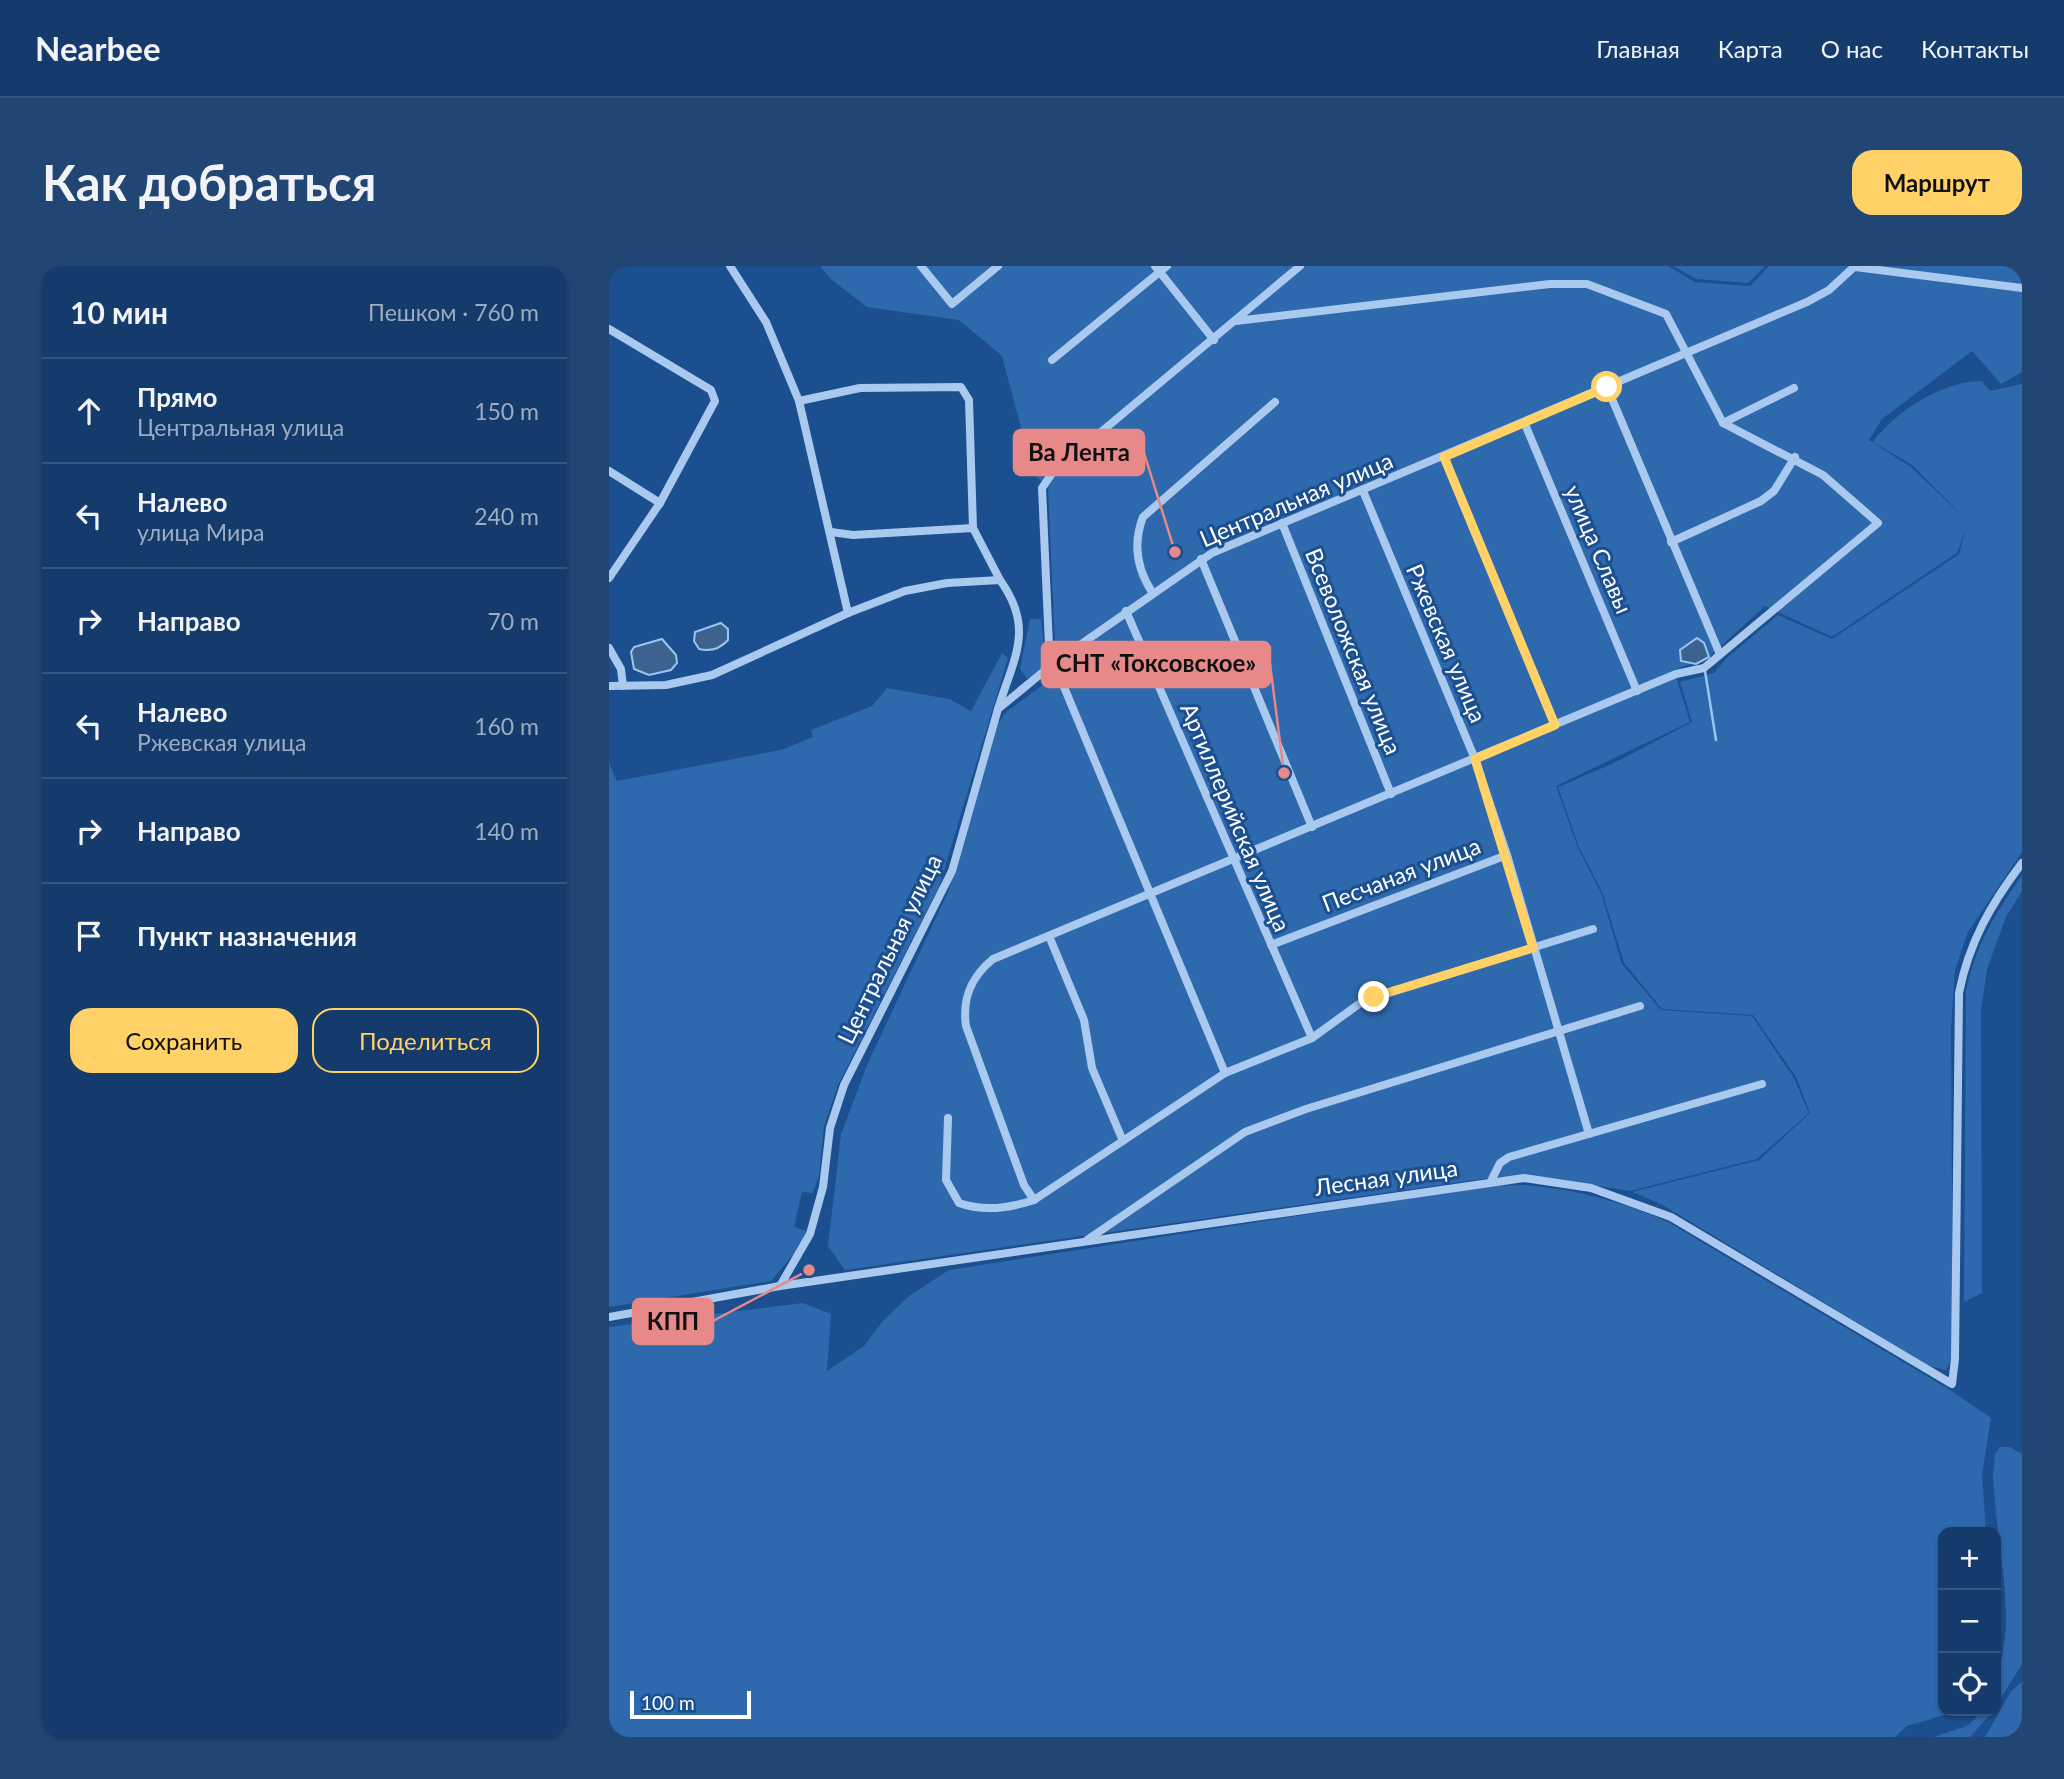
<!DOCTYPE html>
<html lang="ru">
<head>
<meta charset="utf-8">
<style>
	body { margin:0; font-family:Lato,sans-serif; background:#214673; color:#f1f3f6 }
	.controls { position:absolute; right:21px; bottom:21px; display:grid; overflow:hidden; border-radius:14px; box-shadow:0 2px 5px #0004 }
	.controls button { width:63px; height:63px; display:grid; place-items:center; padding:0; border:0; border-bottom:2px solid #33557e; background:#143b6b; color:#f1f3f6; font:35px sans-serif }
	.scale { position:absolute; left:21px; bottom:18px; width:121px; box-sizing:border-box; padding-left:7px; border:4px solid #fff; border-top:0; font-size:19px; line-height:24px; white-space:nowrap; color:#fff; -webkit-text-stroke:5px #1b4f8f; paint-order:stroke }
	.stop { position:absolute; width:21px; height:21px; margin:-16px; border:5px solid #ffd166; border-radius:50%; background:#fff }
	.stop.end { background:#ffd166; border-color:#fff; box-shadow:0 2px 7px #0008 }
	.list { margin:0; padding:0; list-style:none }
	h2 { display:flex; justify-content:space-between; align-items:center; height:91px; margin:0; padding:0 28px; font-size:30px }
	h2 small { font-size:23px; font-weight:400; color:#9dadc1 }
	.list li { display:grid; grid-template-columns:46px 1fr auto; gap:21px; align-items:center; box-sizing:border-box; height:105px; padding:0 28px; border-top:2px solid #33557e }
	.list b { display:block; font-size:26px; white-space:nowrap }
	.list p { margin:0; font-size:23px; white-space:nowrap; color:#9dadc1 }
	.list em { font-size:23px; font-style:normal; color:#9dadc1 }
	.actions { display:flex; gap:14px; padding:21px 28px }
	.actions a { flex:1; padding:16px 0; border:2px solid #ffd166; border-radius:21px; text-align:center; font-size:24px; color:#ffd166 }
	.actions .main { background:#ffd166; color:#111 }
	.icon { flex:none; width:38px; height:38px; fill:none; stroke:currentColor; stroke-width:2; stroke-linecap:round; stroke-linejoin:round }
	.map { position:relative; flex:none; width:1413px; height:1471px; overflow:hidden; border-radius:21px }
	header { display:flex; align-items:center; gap:42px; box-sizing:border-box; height:98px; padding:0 35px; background:#143b6b; border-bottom:2px solid #33557e }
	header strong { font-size:33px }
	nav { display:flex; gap:38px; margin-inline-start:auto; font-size:24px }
	.intro { display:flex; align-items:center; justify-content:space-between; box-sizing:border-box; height:168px; padding:0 42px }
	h1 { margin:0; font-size:49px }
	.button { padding:18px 32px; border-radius:21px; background:#ffd166; color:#111; font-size:24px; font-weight:700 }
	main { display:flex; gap:42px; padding:0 42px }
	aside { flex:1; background:#143b6b; border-radius:21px; box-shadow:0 2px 5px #0004 }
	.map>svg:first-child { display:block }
	.green { fill:#2e69ad }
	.water { fill:#3c6290; stroke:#9cc4f0; stroke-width:2 }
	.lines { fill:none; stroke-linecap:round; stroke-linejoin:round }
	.stream { stroke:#9cc4f0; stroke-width:2.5 }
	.minor { stroke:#a9c9ee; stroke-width:8 }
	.route { stroke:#ffd166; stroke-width:9 }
	.labels { text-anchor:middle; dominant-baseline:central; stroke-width:6; stroke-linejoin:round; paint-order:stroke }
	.street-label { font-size:23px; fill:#fff; stroke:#1b4f8f }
	.leader { fill:none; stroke:#e88989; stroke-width:2.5 }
	.callout-dot { fill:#e88989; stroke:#1b4f8f; stroke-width:2.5 }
	.callout { fill:#e88989; stroke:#e88989; stroke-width:2.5 }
	.callout-label { font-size:24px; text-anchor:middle; font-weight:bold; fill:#111 }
</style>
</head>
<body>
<header>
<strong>Nearbee</strong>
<nav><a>Главная</a><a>Карта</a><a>О нас</a><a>Контакты</a></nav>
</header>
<div class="intro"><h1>Как добраться</h1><a class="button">Маршрут</a></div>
<main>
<aside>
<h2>10 мин<small>Пешком · 760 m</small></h2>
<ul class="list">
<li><svg class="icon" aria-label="ahead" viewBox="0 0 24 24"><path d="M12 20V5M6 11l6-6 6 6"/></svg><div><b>Прямо</b><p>Центральная улица</p></div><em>150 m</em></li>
<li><svg class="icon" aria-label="left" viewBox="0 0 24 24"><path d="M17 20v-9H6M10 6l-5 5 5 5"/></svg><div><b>Налево</b><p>улица Мира</p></div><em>240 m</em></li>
<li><svg class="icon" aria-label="right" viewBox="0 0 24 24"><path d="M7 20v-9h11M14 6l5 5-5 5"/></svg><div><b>Направо</b></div><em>70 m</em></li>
<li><svg class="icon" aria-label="left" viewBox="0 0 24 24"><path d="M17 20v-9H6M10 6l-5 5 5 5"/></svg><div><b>Налево</b><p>Ржевская улица</p></div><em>160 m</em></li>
<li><svg class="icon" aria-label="right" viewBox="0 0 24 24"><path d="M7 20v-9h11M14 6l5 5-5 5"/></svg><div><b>Направо</b></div><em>140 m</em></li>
<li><svg class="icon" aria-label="arrive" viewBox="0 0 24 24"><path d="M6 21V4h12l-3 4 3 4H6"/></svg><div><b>Пункт назначения</b></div></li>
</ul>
<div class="actions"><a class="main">Сохранить</a><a>Поделиться</a></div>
</aside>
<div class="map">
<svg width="1413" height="1471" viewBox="0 0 1413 1471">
	<rect width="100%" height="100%" fill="#1b4f8f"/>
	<g class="green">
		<path d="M 211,0 L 1059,0 L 1086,16 L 1141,20 L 1160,0 L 1413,0 L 1413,106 L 1392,118 L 1363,85 L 1273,153 L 1260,174 L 1302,201 L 1360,256 L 1303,199 L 1264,176 C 1288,144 1332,116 1372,115 L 1381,125 L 1413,118 L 1413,586 L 1359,666 L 1346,704 L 1342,763 L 1344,1090 L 1337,1104 L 1320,1100 L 1052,938 L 1023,926 L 1150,894 L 1201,847 L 1187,811 L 1144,749 L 1053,743 L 1015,697 L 993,626 L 970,581 L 949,521 L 1005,497 L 1083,456 L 1071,416 L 1105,407 L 1119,391 L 1169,349 L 1223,373 L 1350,288 L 1357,262 L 1348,287 L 1223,371 L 1156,340 L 1100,391 L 1065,404 L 1081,456 L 947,520 L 969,582 L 992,627 L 1013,698 L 1052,744 L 1143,750 L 1185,812 L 1200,847 L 1148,893 L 1021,925 L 926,910 L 880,912 L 236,1004 L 219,980 L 232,868 L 258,799 L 339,626 L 389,458 L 397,446 L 457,402 L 446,376 L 439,222 L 424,207 L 393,90 L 350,54 L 258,41 L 223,14 Z"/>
		<polygon points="1064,0 1156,0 1139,17 1087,13"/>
		<polygon points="421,353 432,353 437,401 418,413 411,403"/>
		<polygon points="393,387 399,392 330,621 229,819 215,860 210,909 204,927 193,926 185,961 198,965 189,983 162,1015 0,1041 0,497 8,515 172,484 204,471 202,464 263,440 278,422 340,433 362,445"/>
		<path d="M 1413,609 L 1413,625 L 1397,651 L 1378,703 L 1372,745 L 1373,1027 L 1355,1036 L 1357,725 C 1367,678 1386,648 1413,609 Z"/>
		<path d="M 914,919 C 966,923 1011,935 1059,956 L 1341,1124 L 1382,1152 L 1373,1208 L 1377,1266 L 1334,1266 L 1334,1445 L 1349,1445 L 1298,1460 L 1286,1471 L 0,1471 L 0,1061 L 194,1037 L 222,1048 L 218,1105 L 255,1080 L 273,1056 L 300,1030 L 340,1004 L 881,920 Z"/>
		<path d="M 1391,1181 L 1401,1181 L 1413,1188 L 1413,1398 L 1387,1440 C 1387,1408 1399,1377 1397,1344 C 1395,1298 1386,1254 1384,1209 L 1386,1188 Z"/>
		<polygon points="1413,1416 1413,1471 1376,1471 1402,1425"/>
		<polygon points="1374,1445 1384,1445 1361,1471 1325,1471 1358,1460"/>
	</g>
	<g class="water">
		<path d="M 112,357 L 119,363 L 119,374 C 111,383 102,386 90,383 L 85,375 L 86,366 Z"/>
		<polygon points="1088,372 1095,377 1100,391 1087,398 1072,395 1071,384"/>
		<polygon points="53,373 67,389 68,397 62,404 40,409 25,403 22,386 25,381"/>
	</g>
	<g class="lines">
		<polyline class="stream" points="1096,405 1107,474"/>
		<g class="minor">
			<polyline points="121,0 157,56 190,135 239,347"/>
			<polyline points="312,0 343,38 389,0"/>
			<polyline points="546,0 605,74"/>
			<polyline points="1246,1 1413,22"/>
			<path d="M 627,55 L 941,18 L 978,18 L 1057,48 L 1114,157 L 1214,209 L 1269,257 L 1095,402 L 1067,408 L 384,693 C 362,711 353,732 357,760 L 415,919 L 425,934 L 616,807 L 703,772 L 750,738 L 765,731 L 984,663"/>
			<polyline points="0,63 102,124 106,135 51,237 0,312"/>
			<polyline points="443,94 558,0"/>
			<polyline points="998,121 1110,386"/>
			<polyline points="190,135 251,122 352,121 360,134 364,262"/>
			<polyline points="915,156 1028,425"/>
			<polyline points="1114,157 1185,122"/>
			<polyline points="835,191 946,459"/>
			<polyline points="0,205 51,237"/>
			<polyline points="754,225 866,493 898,589 980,868"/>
			<polyline points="673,257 782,528"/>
			<polyline points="222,266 244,269 364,262 391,314"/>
			<polyline points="1062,276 1152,235 1165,225 1186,191"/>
			<polyline points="592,293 703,561"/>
			<path d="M 543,326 C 528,303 524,277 534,251 L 666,136"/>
			<polyline points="517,345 703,772"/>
			<polyline points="0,382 12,403 14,420"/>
			<path d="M 0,420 L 57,419 L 103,409 L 239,347 L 296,325 L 338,317 L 391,314 C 426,363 405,391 389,443"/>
			<polyline points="440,670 475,754 483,802 514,875"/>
			<polyline points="662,679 898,589"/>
			<polyline points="616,807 445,397 440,380 433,222 444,206 691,0"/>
			<path d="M 339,852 L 337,914 L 350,937 C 375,946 401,942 425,934"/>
			<polyline points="882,915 891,897 900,891 1153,818"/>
			<polyline points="478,974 636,866 697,843 1031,740"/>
			<polyline points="171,1020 201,968 214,921 221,862 235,819 343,605 389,443 445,397 603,287 1198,36 1220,24 1246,0"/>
			<path d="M 0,1051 L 171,1020 L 915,912 L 982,922 L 1062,951 L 1343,1118 L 1346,1093 L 1350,727 C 1360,676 1382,638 1413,597"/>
		</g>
	</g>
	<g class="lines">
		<polyline class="route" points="765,731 924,682 866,493 946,459 835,191 998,121"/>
	</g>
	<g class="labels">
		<g class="street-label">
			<text transform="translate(687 233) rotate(-23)">Центральная улица</text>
			<text transform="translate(990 283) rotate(67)">улица Славы</text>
			<text transform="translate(838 377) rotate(67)">Ржевская улица</text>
			<text transform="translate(745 385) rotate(68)">Всеволожская улица</text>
			<text transform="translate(627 551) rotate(67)">Артиллерийская улица</text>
			<text transform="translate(792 608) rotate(-21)">Песчаная улица</text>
			<text transform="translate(280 683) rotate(-64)">Центральная улица</text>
			<text transform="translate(777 911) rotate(-8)">Лесная улица</text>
		</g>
	</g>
	<path class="leader" d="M566 286L535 187M675 507L661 398M200 1004L104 1055"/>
	<g class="callout-dot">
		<circle cx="566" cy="286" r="7"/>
		<circle cx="675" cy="507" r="7"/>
		<circle cx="200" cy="1004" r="7"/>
	</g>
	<g class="callout">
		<rect x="405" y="164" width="130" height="45" rx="7"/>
		<rect x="433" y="376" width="228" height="45" rx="7"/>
		<rect x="24" y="1033" width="80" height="45" rx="7"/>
	</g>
	<g class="callout-label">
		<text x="470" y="195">Ва Лента</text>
		<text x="547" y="406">СНТ «Токсовское»</text>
		<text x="64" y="1064">КПП</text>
	</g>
</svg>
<div class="controls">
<button>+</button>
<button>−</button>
<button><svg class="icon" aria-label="locate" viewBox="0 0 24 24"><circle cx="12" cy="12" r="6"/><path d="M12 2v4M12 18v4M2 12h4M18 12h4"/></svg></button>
</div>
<div class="scale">100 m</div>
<div class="stop" style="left:998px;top:121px"></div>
<div class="stop end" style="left:765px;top:731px"></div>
</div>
</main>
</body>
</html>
